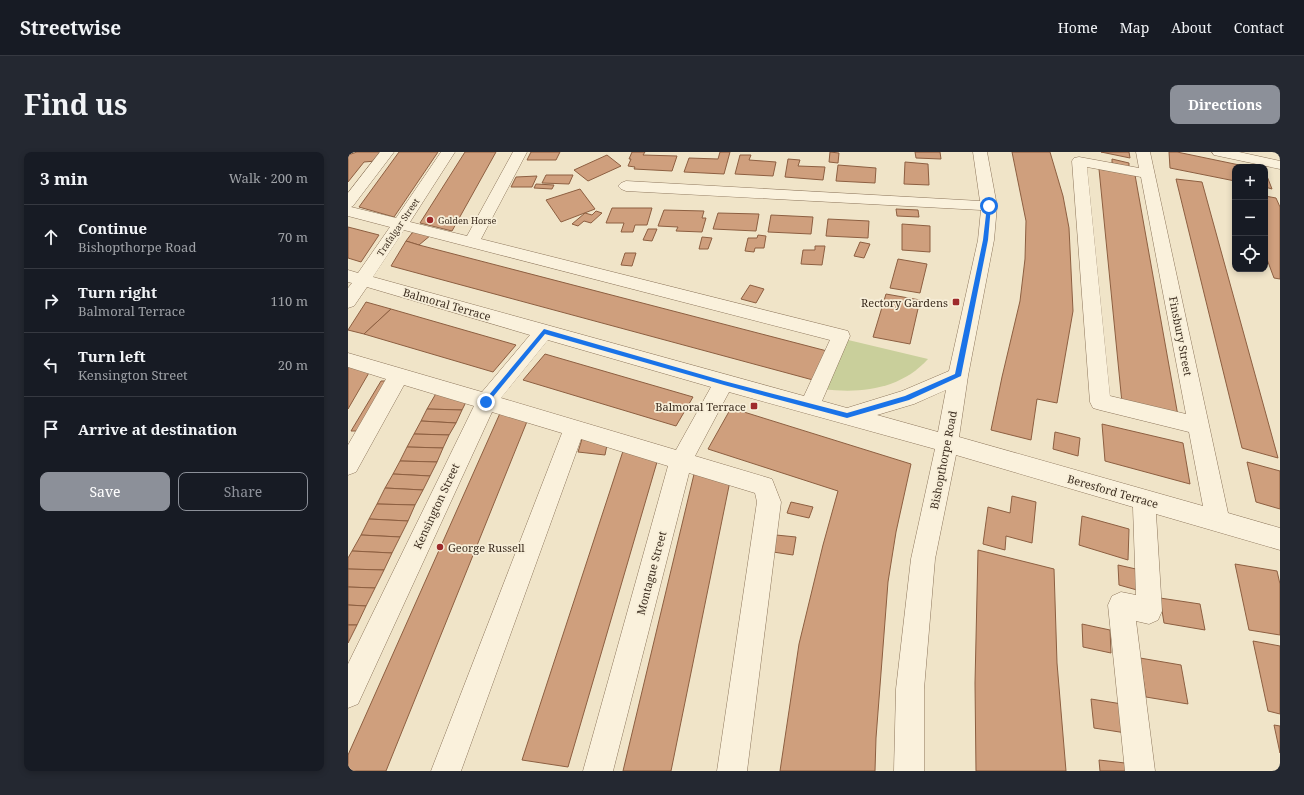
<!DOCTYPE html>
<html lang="en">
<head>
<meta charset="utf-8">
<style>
	body { margin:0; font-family:"Noto Serif",serif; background:#242831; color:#f1f3f6 }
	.controls { position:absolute; right:12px; top:12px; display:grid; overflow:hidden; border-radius:8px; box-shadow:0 2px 6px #0003 }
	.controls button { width:36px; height:36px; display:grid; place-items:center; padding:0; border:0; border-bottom:1px solid #363941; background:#171b24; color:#f1f3f6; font:20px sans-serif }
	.stop { position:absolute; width:12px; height:12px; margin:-9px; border:3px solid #1a73e8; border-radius:50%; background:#fff }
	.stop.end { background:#1a73e8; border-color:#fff; box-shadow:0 1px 4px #0008 }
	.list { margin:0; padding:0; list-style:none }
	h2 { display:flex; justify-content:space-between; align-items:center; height:52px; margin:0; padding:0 16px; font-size:17px }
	h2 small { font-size:13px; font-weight:400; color:#9ea1a6 }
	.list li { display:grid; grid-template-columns:26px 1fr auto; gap:12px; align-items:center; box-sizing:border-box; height:64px; padding:0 16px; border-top:1px solid #363941 }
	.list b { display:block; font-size:15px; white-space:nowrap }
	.list p { margin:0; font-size:13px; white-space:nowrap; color:#9ea1a6 }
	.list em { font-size:13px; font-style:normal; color:#9ea1a6 }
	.actions { display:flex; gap:8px; padding:12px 16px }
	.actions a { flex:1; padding:9px 0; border:1px solid #8c9099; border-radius:8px; text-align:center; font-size:14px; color:#8c9099 }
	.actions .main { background:#8c9099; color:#fff }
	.icon { flex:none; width:22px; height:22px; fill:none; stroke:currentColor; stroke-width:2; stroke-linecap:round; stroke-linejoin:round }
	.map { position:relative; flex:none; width:932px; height:619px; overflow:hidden; border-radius:8px }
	header { display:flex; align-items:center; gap:24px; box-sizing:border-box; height:56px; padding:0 20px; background:#171b24; border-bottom:1px solid #363941 }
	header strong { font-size:19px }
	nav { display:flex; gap:22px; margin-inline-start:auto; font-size:14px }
	.intro { display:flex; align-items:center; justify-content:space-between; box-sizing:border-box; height:96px; padding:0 24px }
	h1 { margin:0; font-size:28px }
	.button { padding:10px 18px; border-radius:8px; background:#8c9099; color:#fff; font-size:14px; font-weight:700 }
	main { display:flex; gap:24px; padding:0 24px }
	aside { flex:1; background:#171b24; border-radius:8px; box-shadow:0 2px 6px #0003 }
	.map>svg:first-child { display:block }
	.green { fill:#c9cf9b }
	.building { fill:#cf9f7d; stroke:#8d5f41 }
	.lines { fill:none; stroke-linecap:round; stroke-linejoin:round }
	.minor-casing { stroke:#8d765c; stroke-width:1 }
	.minor { fill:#faf1dc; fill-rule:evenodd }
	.route { fill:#1a73e8 }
	.poi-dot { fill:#9e2a2b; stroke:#f7eed8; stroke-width:1.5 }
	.labels { text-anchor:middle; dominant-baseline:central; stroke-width:3.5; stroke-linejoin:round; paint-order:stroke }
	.far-poi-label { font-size:9px; fill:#3d2e20; stroke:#f7eed8; text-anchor:start }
	.far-street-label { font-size:9px; fill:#3d2e20; stroke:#f7eed8 }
	.poi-label { font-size:11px; fill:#3d2e20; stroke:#f7eed8; text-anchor:end }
	.street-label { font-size:11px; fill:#3d2e20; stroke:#f7eed8 }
</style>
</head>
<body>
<header>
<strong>Streetwise</strong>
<nav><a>Home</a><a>Map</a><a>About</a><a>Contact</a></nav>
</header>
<div class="intro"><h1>Find us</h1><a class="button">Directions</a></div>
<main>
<aside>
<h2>3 min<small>Walk · 200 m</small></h2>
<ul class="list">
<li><svg class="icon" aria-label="ahead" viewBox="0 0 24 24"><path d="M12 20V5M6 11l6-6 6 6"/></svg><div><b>Continue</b><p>Bishopthorpe Road</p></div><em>70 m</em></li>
<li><svg class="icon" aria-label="right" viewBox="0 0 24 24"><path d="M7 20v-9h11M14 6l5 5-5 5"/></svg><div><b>Turn right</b><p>Balmoral Terrace</p></div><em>110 m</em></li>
<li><svg class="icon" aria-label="left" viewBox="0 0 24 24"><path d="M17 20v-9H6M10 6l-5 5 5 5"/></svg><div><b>Turn left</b><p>Kensington Street</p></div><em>20 m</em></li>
<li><svg class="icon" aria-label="arrive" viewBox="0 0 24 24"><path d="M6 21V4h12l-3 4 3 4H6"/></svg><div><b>Arrive at destination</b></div></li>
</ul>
<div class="actions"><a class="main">Save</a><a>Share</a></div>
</aside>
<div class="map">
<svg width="932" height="619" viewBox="0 0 932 619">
	<rect width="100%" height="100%" fill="#f0e4c8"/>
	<path class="green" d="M 496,187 L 580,207 C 553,237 513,242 475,237 Z"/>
	<g class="building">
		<polygon points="9,0 35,0 28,9 16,10 0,30 0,3"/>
		<polygon points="51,0 90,0 46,65 11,55"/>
		<polygon points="117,0 148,0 104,79 72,71"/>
		<polygon points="183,0 212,0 208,8 179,8"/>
		<polygon points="284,0 297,0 295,3 329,4 324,19 286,17 287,15 280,14 283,7 281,7"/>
		<polygon points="372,0 382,0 376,22 336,20 341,6 370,7"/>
		<polygon points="482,0 491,1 490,11 481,10"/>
		<polygon points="567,0 592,0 593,7 568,6"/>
		<polygon points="664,0 702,0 715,44 721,76 725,159 709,251 689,247 683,288 643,278 654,225 672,149 677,107 678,69"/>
		<polygon points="753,0 781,0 782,6"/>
		<polygon points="821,0 829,0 901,15 887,15 887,29 822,16"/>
		<polygon points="259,3 273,14 240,29 226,18"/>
		<polygon points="392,3 403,3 401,8 428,10 425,24 387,22"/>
		<polygon points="440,7 452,8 450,14 477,15 475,28 437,25"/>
		<polygon points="764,7 781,11 781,15 764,11"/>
		<polygon points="557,10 580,12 581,33 556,32"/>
		<polygon points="490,13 528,16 527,31 488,29"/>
		<polygon points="751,17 787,23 830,264 774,251"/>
		<polygon points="917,19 924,37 917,35"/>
		<polygon points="198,23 225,23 221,32 194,31"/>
		<polygon points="189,24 184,35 163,35 168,25"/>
		<polygon points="828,27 854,30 930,306 894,296"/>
		<polygon points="188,32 206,33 204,37 186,36"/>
		<polygon points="232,37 247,57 213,70 198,48"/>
		<polygon points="917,44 928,46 932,55 932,127 926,126 917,102"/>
		<polygon points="264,56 304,56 299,73 287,73 285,80 273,80 276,71 258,71"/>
		<polygon points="548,57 570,58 571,65 549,64"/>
		<polygon points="316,58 356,59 354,66 358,66 354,80 328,79 330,75 310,74"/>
		<polygon points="248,59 254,61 243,71 236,69 230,74 224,72 237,61 244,63"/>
		<polygon points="370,61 411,62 408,79 365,77"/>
		<polygon points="423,63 465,65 463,82 420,80"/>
		<polygon points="480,67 521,69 520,86 478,84"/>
		<polygon points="554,72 582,74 582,100 554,98"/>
		<polygon points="0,75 31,83 13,110 0,106"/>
		<polygon points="300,77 309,77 304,89 295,88"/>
		<polygon points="68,79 83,83 71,93 58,89 64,81"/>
		<polygon points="410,83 418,84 416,96 407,96 406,100 397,99 400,86 409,86"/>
		<polygon points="354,85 364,86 360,97 351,97"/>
		<polygon points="58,89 71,93 479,199 465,228 43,114"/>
		<polygon points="512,90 522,92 516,106 506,104"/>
		<polygon points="467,94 477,94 474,113 453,112 455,98 467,98"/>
		<polygon points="277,101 288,101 284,114 273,113"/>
		<polygon points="550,107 579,112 572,141 542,136"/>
		<polygon points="402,133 416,137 408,151 393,147"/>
		<polygon points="538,142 572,148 562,192 525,185"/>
		<polygon points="18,150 43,157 16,182 0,178"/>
		<polygon points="43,157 168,193 145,220 16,182"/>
		<polygon points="197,202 345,245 328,274 175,228"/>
		<polygon points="0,214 22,219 0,257"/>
		<polygon points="33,229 44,229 16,279 3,279"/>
		<polygon points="90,238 120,246 114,258 79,257"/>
		<polygon points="383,256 563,312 548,380 540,430 528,586 527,619 432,619 451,492 475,393 490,339 360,297"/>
		<polygon points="79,257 114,258 108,271 73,269"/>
		<polygon points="153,259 180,267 38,619 0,619 0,603"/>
		<polygon points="73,269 108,271 101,283 66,282"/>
		<polygon points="754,272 835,291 842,332 757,309"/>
		<polygon points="707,280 732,286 730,304 705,297"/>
		<polygon points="66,282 101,283 95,296 59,295"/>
		<polygon points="234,287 259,293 257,303 230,300"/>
		<polygon points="59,295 95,296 89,310 52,309"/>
		<polygon points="276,296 309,310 220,615 174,608"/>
		<polygon points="52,309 89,310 82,324 45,322"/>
		<polygon points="899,310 932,319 932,357 908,350"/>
		<polygon points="347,318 382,329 323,619 275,619"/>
		<polygon points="45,322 82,324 75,338 37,336"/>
		<polygon points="37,336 75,338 67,353 29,352"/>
		<polygon points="664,344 688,350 684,391 658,384 657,398 635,392 640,355 662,361"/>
		<polygon points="443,350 465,355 461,366 439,361"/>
		<polygon points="29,352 67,353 60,369 21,367"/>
		<polygon points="734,364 781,377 780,408 731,393"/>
		<polygon points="21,367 60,369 52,385 13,383"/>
		<polygon points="13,383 52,385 44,401 4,399"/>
		<polygon points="428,383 448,385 445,403 425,400"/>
		<polygon points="630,398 706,417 709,511 718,619 628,619 627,531"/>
		<polygon points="4,399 44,401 36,418 0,417 0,406"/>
		<polygon points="887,412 929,419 932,432 932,483 901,478"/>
		<polygon points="770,413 788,417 789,438 771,433"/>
		<polygon points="0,417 36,418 27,436 0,435"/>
		<polygon points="0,435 27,436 18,454 0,453"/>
		<polygon points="812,446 852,452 857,478 816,471"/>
		<polygon points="0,453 18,454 9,473 0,473"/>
		<polygon points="734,472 762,478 763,501 735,495"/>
		<polygon points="0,473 9,473 0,491"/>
		<polygon points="905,489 932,494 932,562 920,559"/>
		<polygon points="792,506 833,513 840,552 798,545"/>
		<polygon points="743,547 774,552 778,581 746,576"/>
		<polygon points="926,573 932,574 932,601"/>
		<polygon points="751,608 777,611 779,619 752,619"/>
	</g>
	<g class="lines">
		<g class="minor-casing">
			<g id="minor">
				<path d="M 32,0 L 46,0 L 5,54 L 3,55 L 48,66 L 93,0 L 107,0 L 62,70 L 119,84 L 165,0 L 179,0 L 133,87 L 500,179 L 502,184 L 474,249 L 499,256 L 554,239 L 601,219 L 630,88 L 633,58 L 278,39 L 273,37 L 270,34 L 273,31 L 278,29 L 632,49 L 625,0 L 639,0 L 649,54 L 646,88 L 620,224 L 611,285 L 855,354 L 841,280 L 752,258 L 745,256 L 742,250 L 724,9 L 726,6 L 731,5 L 791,16 L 788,0 L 802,0 L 880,361 L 932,376 L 932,398 L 808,362 L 814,459 L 810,468 L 801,472 L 788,469 L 807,619 L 777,619 L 760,453 L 764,444 L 773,440 L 788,443 L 785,355 L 608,303 L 587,407 L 576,537 L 576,619 L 546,619 L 548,537 L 563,407 L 587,297 L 381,240 L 347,304 L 424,327 L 433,350 L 399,619 L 369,619 L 409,350 L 407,341 L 341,321 L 265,619 L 235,619 L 320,314 L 233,287 L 113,619 L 83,619 L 214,281 L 144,260 L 10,552 L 0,556 L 0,512 L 126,254 L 56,233 L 8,320 L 0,323 L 0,293 L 38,227 L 0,215 L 0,201 L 134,240 L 182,183 L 19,135 L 6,154 L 0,156 L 0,136 L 4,131 L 0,130 L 0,118 L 10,121 L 42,75 L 0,64 L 0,41 ZM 739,15 L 793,25 L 838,262 L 762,244 ZM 56,78 L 482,188 L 456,244 L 25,125 ZM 200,188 L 363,235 L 328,298 L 153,246 ZM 598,238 L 590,280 L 529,263 L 566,252 Z"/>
				<polygon points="864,0 891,0 932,9 932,17 866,3"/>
			</g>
		</g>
		<use href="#minor" class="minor"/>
	</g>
	<polygon class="route" points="641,52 643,54 640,88 613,224 561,248 499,266 376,233 197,182 140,251 135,251 135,250 196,177 376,229 499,261 557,244 607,222 635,88 639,54"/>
	<g class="poi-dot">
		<circle cx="82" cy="68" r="4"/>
		<rect x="604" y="146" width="8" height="8" rx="2"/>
		<rect x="402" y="250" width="8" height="8" rx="2"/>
		<circle cx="92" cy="395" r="4"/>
	</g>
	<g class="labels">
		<g class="far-poi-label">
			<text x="90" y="68">Golden Horse</text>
		</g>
		<g class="far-street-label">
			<text transform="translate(50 75) rotate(-56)">Trafalgar Street</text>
		</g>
		<g class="poi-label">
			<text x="600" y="150">Rectory Gardens</text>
			<text x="398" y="254">Balmoral Terrace</text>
			<text x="100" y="395" text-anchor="start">George Russell</text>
		</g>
		<g class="street-label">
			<text transform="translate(99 152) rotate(16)">Balmoral Terrace</text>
			<text transform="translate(833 184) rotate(79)">Finsbury Street</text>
			<text transform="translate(595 308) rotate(-79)">Bishopthorpe Road</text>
			<text transform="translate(765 339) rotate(16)">Beresford Terrace</text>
			<text transform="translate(88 354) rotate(-65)">Kensington Street</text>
			<text transform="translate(303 421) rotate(-75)">Montague Street</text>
		</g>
	</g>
</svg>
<div class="controls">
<button>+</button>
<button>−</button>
<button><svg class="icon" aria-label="locate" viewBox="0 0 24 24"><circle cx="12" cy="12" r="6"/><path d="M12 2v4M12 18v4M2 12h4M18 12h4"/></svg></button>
</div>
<div class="stop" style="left:641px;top:54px"></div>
<div class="stop end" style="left:138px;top:250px"></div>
</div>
</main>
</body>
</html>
